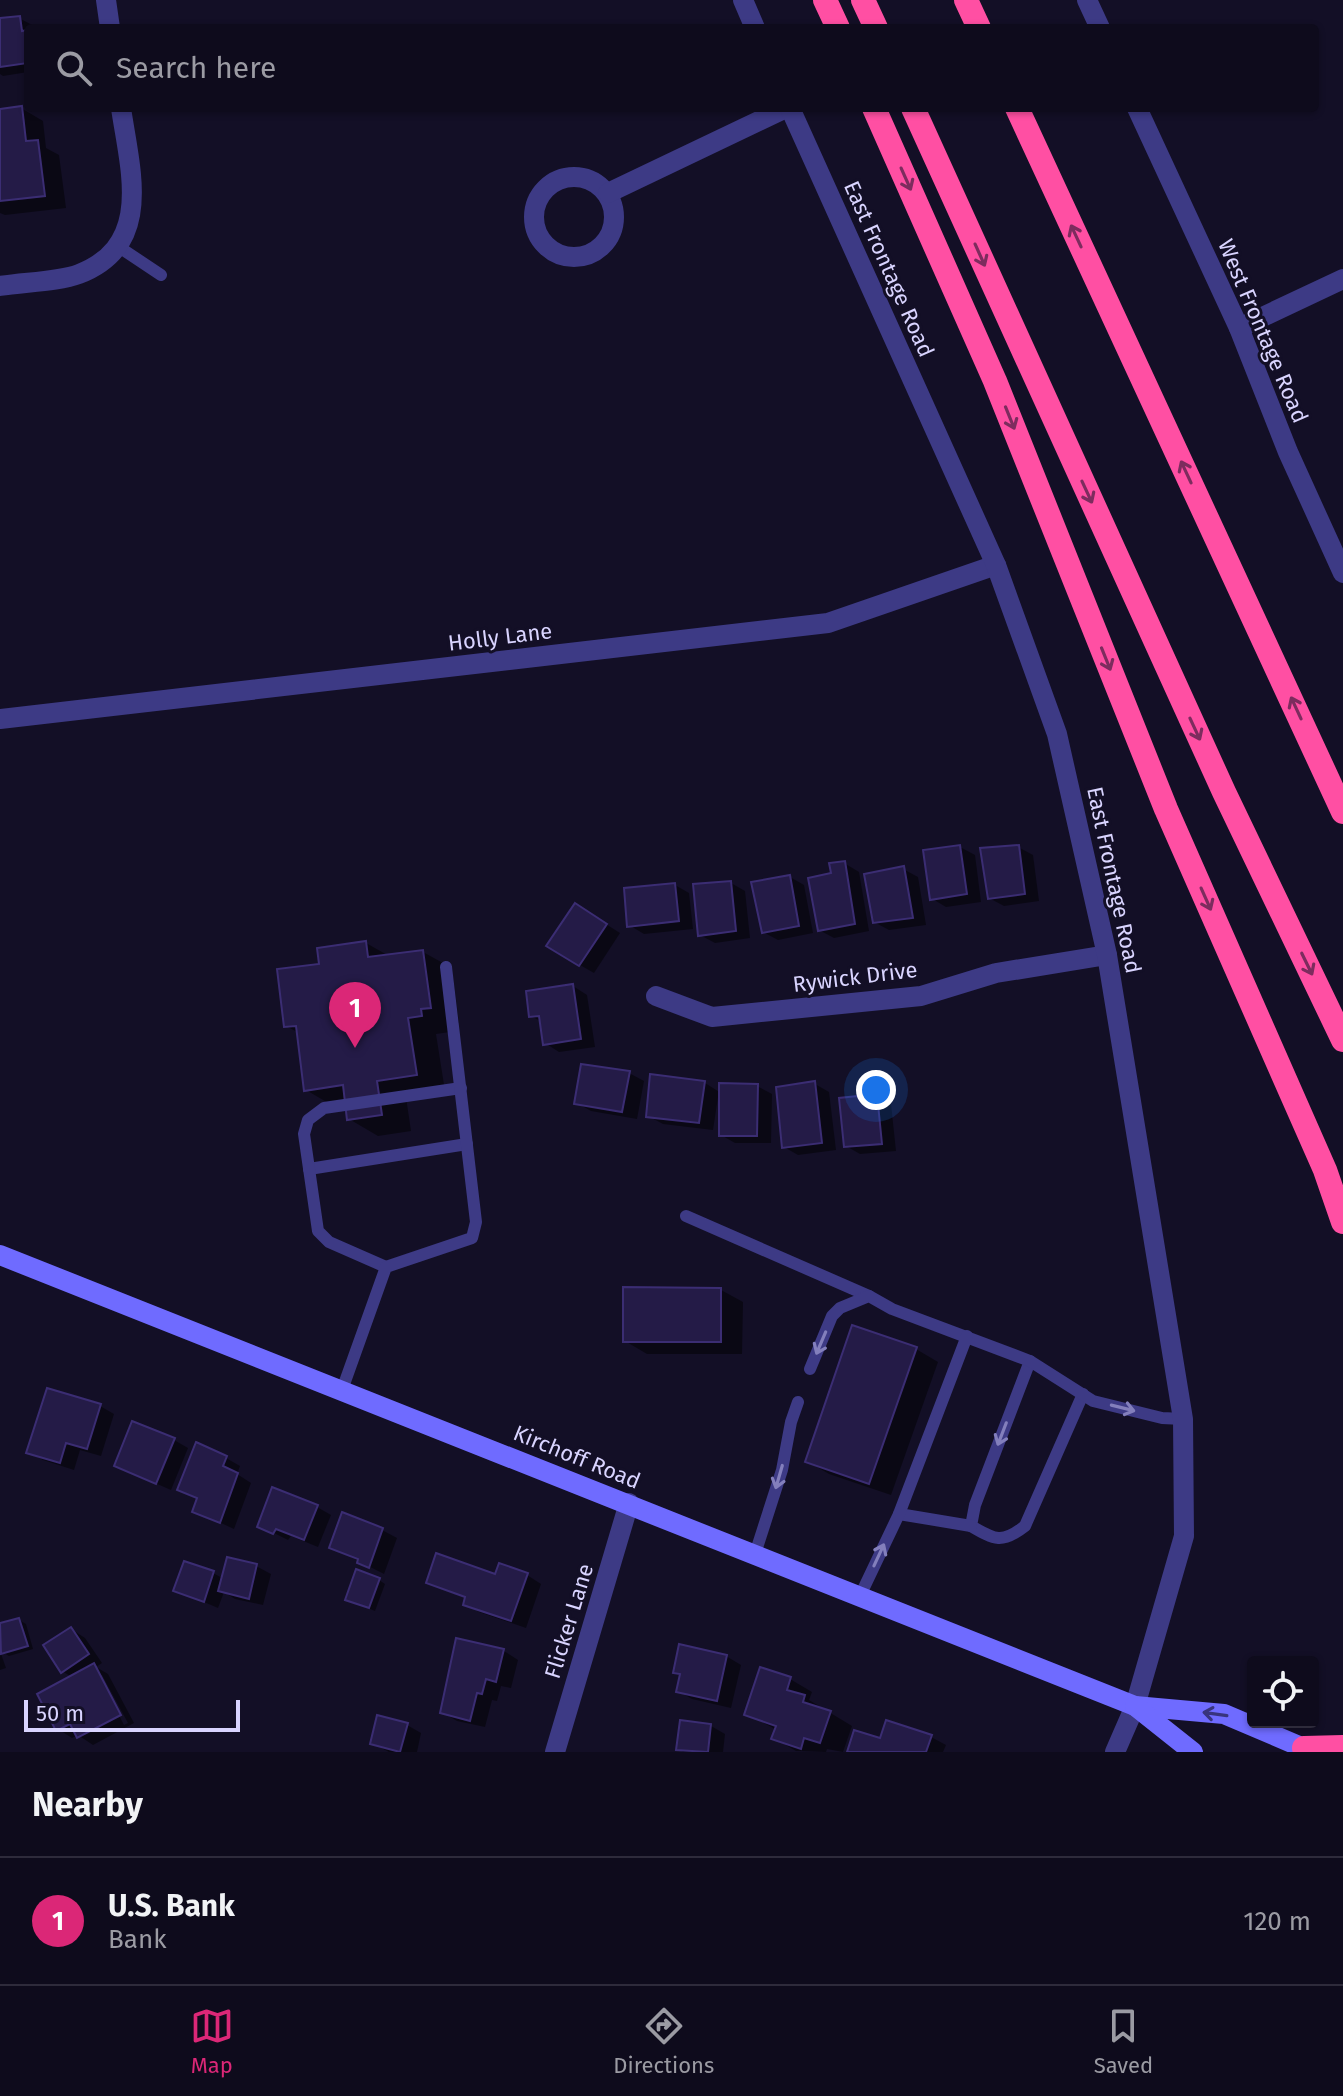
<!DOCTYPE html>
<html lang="en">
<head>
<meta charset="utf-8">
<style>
	body { margin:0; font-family:"Fira Sans",sans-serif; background:#171425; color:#f1f3f6 }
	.controls { position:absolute; right:24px; bottom:24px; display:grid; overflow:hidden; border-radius:8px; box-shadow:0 2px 6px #0004 }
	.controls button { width:72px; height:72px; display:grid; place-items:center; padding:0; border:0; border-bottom:2px solid #2e2b3b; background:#0e0b1c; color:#f1f3f6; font:40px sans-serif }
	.scale { position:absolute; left:24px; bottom:20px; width:216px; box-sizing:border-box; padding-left:8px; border:4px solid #d9d4ff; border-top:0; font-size:22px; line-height:28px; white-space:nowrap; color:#d9d4ff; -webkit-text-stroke:6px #130f26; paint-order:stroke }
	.you { position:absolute; left:876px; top:1090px; width:28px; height:28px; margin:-20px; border:6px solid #fff; border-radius:50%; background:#1a73e8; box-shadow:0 0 0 12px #1a73e833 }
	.badge { display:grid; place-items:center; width:52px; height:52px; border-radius:50%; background:#db2777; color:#fff; font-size:26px; font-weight:700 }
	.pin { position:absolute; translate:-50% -66px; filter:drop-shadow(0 2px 4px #0008) }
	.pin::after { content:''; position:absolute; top:42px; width:28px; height:24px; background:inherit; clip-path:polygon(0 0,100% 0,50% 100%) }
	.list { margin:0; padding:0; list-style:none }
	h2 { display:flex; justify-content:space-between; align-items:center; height:104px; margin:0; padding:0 32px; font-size:34px }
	h2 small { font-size:26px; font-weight:400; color:#9b9ba3 }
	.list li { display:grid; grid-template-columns:52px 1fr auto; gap:24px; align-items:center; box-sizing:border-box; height:128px; padding:0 32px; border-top:2px solid #2e2b3b }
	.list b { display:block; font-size:30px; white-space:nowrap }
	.list p { margin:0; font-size:26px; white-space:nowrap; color:#9b9ba3 }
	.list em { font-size:26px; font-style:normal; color:#9b9ba3 }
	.icon { flex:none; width:44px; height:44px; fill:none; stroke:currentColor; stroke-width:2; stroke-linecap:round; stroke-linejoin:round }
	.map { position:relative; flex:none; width:1343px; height:1752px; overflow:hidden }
	.search { position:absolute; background:#0e0b1c; box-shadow:0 2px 6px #0004; left:24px; right:24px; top:24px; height:88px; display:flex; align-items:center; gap:20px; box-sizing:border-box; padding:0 28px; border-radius:8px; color:#9b9ba3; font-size:30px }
	.sheet { height:232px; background:#0e0b1c }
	nav { display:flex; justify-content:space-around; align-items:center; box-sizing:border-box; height:112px; border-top:2px solid #2e2b3b; background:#0e0b1c; font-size:22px; color:#9b9ba3 }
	nav a { display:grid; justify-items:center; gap:4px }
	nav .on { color:#db2777 }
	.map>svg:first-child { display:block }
	.shadow { fill:#0007; fill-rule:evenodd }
	.building { fill:#241b47; stroke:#3b2d73; stroke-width:2 }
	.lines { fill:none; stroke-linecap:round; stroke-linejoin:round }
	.service { stroke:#3d3a85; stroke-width:12 }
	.minor { stroke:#3d3a85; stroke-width:20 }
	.tertiary { stroke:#3d3a85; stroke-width:20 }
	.secondary { stroke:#6f6bff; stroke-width:20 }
	.motorway { stroke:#ff4fa3; stroke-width:24 }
	.oneway { stroke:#7d2c5e }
	.oneway2 { stroke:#837fbc }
	.oneway3 { stroke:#38347d }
	.labels { text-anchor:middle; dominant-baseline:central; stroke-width:6; stroke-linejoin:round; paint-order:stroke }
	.street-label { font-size:22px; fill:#d9d4ff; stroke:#130f26 }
</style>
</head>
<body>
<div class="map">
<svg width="1343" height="1752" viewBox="0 0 1343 1752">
	<rect width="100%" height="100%" fill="#130f26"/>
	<g class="shadow">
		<polygon points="19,18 34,26 28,28 28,72 3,76 0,74 0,20"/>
		<polygon points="21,108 43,121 46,148 59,155 66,208 5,215 0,213 0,111"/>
		<polygon points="960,847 975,855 981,902 946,907 931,898"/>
		<polygon points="1018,847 1033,855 1039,901 1004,906 989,898"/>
		<polygon points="844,863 859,872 869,931 834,938 819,930 833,874"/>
		<polygon points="903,869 918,877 926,925 889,930 874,922"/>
		<polygon points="790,877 804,885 813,933 778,940 763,932"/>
		<polygon points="731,883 745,891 750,938 715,943 700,935"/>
		<polygon points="675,885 689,893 693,929 644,934 629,925"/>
		<polygon points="590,914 620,933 594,973 580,965"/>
		<polygon points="366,943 389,956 423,952 452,968 459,1023 450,1025 450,1032 436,1034 445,1091 406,1097 411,1131 378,1136 349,1119 347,1105 335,1107 306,1090 299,1033 286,1026 321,965"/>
		<polygon points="573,986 587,995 595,1047 559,1052 545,1043 542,1022 531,1016"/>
		<polygon points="629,1073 644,1081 637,1119 591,1111 577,1103"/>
		<polygon points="705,1083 721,1093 757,1086 772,1094 771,1143 735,1143 721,1135 721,1097 718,1097 713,1130 663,1124 648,1116"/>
		<polygon points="815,1084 829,1092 836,1150 798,1155 784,1147"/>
		<polygon points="877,1096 891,1104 896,1151 860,1154 846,1146"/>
		<polygon points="721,1290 743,1302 742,1354 647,1354 625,1341"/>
		<polygon points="916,1349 938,1362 891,1495 829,1474 807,1461"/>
		<polygon points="100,1406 114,1414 101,1456 80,1450 74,1470 43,1460 29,1452"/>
		<polygon points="174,1440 188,1448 171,1490 116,1466"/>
		<polygon points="226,1458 240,1466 237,1474 251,1483 234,1529 195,1511 199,1499 179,1489"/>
		<polygon points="317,1507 331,1515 318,1547 291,1536 288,1540 260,1526"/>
		<polygon points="382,1530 397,1538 384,1574 331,1547"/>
		<polygon points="256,1566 271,1574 263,1605 235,1599 224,1592 218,1608 176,1590 213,1573 224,1579"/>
		<polygon points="527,1575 541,1584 526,1628 479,1612 465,1604 467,1599 428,1583"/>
		<polygon points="379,1580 385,1584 375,1611 354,1602"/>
		<polygon points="19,1620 26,1624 33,1649 9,1656 0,1651 0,1625"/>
		<path d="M 71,1629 L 85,1638 L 102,1663 L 96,1667 L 108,1674 L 134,1723 L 93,1745 L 78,1735 L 72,1738 L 58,1729 L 72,1677 L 62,1671 ZM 98,1675 L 102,1675 L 128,1723 L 124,1725 Z"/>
		<polygon points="458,1640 504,1651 518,1660 511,1688 501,1686 497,1701 492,1700 485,1727 457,1721 442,1712"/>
		<polygon points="0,1651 6,1668 0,1670"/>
		<polygon points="726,1656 741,1665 731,1708 692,1699 678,1691 681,1676 675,1672"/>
		<polygon points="790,1679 812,1692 809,1700 852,1726 843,1752 827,1749 826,1752 796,1751 774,1738 777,1730 747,1714"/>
		<polygon points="407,1725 421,1733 417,1752 389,1752 372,1743"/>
		<polygon points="711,1726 725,1734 723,1752 683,1752 678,1749"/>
		<polygon points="931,1737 946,1745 943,1752 849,1752 882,1741"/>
	</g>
	<g class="building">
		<polygon points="20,16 22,31 28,30 28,63 0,67 0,18"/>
		<polygon points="22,106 26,141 38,140 45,196 0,201 0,109"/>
		<polygon points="960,845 967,894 930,900 923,850"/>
		<polygon points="1019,845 1025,894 988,899 980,848"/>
		<polygon points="845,861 855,924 818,931 808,878 831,873 829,863"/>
		<polygon points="904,866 913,918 873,923 864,874"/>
		<polygon points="790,875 799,926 762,933 751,882"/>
		<polygon points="731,881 736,931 698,936 693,884"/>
		<polygon points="675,883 679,921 627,927 624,888"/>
		<polygon points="575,903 607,924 579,966 546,946"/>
		<polygon points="366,941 368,957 423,950 431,1008 421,1009 422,1016 408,1018 417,1075 377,1081 382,1115 347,1120 343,1085 304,1091 296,1026 284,1027 277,969 319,964 317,948"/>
		<polygon points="573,984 581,1039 543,1045 539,1016 529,1017 526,991"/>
		<polygon points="581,1064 630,1071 622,1112 574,1104"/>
		<polygon points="650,1074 705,1081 699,1123 646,1117"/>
		<polygon points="815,1081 822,1143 782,1148 776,1087"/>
		<polygon points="719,1083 758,1084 757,1136 719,1136"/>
		<polygon points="877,1094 882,1144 844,1147 839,1098"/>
		<polygon points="623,1287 721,1288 721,1342 623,1342"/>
		<polygon points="852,1325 917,1347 869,1484 805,1462"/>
		<polygon points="47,1388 101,1404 87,1449 66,1443 60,1463 26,1453"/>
		<polygon points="132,1421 175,1438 156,1484 114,1466"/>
		<polygon points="196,1442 227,1456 223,1466 238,1473 220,1523 192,1512 197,1498 177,1490"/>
		<polygon points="272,1487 318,1505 304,1540 276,1529 273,1534 257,1527"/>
		<polygon points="342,1512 383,1528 369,1568 357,1563 358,1559 329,1548"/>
		<polygon points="436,1553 495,1574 499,1563 528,1573 511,1621 463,1605 465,1597 426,1583"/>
		<polygon points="227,1557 257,1564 249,1599 218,1591"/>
		<polygon points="184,1561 214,1571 204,1602 173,1591"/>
		<polygon points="356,1569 380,1578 369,1608 345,1600"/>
		<polygon points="19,1618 28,1646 1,1654 0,1623"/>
		<polygon points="71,1627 89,1654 61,1673 43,1645"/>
		<polygon points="456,1638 504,1649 496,1682 486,1679 482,1694 477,1693 470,1721 440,1713"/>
		<polygon points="679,1644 727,1655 717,1701 676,1692 680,1674 673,1673"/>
		<polygon points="94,1663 121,1715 77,1738 70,1724 56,1731 37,1694"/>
		<polygon points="760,1667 791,1677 787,1690 805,1695 803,1702 831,1711 820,1743 804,1738 801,1749 771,1739 776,1726 744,1715"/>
		<polygon points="377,1715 408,1723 400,1752 370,1744"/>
		<polygon points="680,1720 711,1724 708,1752 676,1750"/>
		<polygon points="886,1720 932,1735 926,1752 847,1752 854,1730 880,1738"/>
	</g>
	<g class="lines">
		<g class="service">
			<polyline points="119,247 161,275"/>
			<polyline points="309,1169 467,1144"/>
			<polyline points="686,1216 869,1296"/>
			<polyline points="386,1267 329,1242 318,1231 304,1134 308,1120 324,1108 461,1088"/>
			<path d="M 1030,1361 L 975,1505 L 971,1526 C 995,1540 1002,1544 1025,1526 L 1083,1394"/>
			<polyline points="810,1369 832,1316 840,1308 869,1296 892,1309 1030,1361 1093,1401 1162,1418 1183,1419"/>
			<polyline points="342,1390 386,1267 472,1238 476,1222 446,967"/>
			<polyline points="899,1514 971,1526"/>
			<polyline points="755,1554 782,1470 791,1422 798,1402"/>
			<polyline points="860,1596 899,1514 967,1336"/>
		</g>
		<g class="minor">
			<polyline points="106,0 110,28"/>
			<circle cx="574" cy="217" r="40"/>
			<polyline points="608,193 786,108"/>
			<path d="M 0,286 C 23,282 58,282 79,274 C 154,245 130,170 121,108"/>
			<polyline points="1239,328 1343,279"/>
			<polyline points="0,719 828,623 996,565"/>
			<polyline points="656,996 712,1017 921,996 996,973 1107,955"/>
			<polyline points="555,1752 629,1503"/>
		</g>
		<g class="tertiary">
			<polyline points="743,0 755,28"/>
			<polyline points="1087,0 1100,28"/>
			<polyline points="790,108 996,565 1057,734 1107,955 1183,1419 1184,1536 1135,1706 1115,1752"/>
			<polyline points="1137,108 1239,328 1288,452 1343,573"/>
		</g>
		<g class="secondary">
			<polyline points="0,1255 1135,1706 1224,1714 1313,1752"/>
			<polyline points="1135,1706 1193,1752"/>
		</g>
		<g class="motorway">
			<polyline points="825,0 838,28"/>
			<polyline points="863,0 876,28"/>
			<polyline points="966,0 979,28"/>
			<polyline points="874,108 995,381 1166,809 1325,1170 1343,1222"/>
			<polyline points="913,108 1224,792 1343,1040"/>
			<polyline points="1017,108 1343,812"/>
			<polyline points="1304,1748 1343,1747"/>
		</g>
	</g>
	<defs><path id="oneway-shaft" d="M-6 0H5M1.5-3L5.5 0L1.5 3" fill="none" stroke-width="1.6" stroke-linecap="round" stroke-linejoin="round" transform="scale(2)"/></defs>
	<g class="oneway">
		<use href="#oneway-shaft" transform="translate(906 179) rotate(66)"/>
		<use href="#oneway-shaft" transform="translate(1076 236) rotate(-115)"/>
		<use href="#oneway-shaft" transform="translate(980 255) rotate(66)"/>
		<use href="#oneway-shaft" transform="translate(1010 418) rotate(68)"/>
		<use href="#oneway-shaft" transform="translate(1186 472) rotate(-115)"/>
		<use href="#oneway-shaft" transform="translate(1087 492) rotate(65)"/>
		<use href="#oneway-shaft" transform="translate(1106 659) rotate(68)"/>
		<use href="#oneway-shaft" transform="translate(1296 708) rotate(-115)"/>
		<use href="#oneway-shaft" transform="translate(1195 729) rotate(65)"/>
		<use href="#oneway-shaft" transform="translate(1206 899) rotate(66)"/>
		<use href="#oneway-shaft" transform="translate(1307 964) rotate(64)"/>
	</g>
	<g class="oneway2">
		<use href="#oneway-shaft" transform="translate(821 1343) rotate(113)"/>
		<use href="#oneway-shaft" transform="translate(1123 1408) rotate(14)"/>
		<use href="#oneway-shaft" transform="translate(1002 1434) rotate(111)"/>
		<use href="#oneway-shaft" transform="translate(779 1477) rotate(106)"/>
		<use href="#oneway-shaft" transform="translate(879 1555) rotate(-65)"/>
	</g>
	<use class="oneway3" href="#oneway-shaft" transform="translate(1215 1714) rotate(-172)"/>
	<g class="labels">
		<g class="street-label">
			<text transform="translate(889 269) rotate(66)">East Frontage Road</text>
			<text transform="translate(1263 331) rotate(67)">West Frontage Road</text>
			<text transform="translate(500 637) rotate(-7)">Holly Lane</text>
			<text transform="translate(1114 880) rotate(78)">East Frontage Road</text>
			<text transform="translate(855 977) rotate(-7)">Rywick Drive</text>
			<text transform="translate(577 1457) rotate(22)">Kirchoff Road</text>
			<text transform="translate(569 1621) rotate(-73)">Flicker Lane</text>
		</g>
	</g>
</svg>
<div class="controls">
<button><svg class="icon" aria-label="locate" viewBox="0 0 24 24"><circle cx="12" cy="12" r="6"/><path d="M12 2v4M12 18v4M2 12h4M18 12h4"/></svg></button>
</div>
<div class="scale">50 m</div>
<div class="you"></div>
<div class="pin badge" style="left:355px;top:1048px">1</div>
<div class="search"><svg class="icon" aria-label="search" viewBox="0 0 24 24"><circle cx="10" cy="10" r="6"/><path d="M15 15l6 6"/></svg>Search here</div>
</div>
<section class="sheet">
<h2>Nearby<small></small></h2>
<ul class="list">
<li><span class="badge">1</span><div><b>U.S. Bank</b><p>Bank</p></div><em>120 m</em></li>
</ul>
</section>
<nav>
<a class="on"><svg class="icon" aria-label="map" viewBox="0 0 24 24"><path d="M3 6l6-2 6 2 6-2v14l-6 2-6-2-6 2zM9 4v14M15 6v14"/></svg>Map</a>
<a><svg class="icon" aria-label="directions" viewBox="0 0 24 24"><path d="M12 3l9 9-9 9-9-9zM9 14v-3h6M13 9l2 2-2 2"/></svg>Directions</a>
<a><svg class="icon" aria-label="saved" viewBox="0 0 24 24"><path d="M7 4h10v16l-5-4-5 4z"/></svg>Saved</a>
</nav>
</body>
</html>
